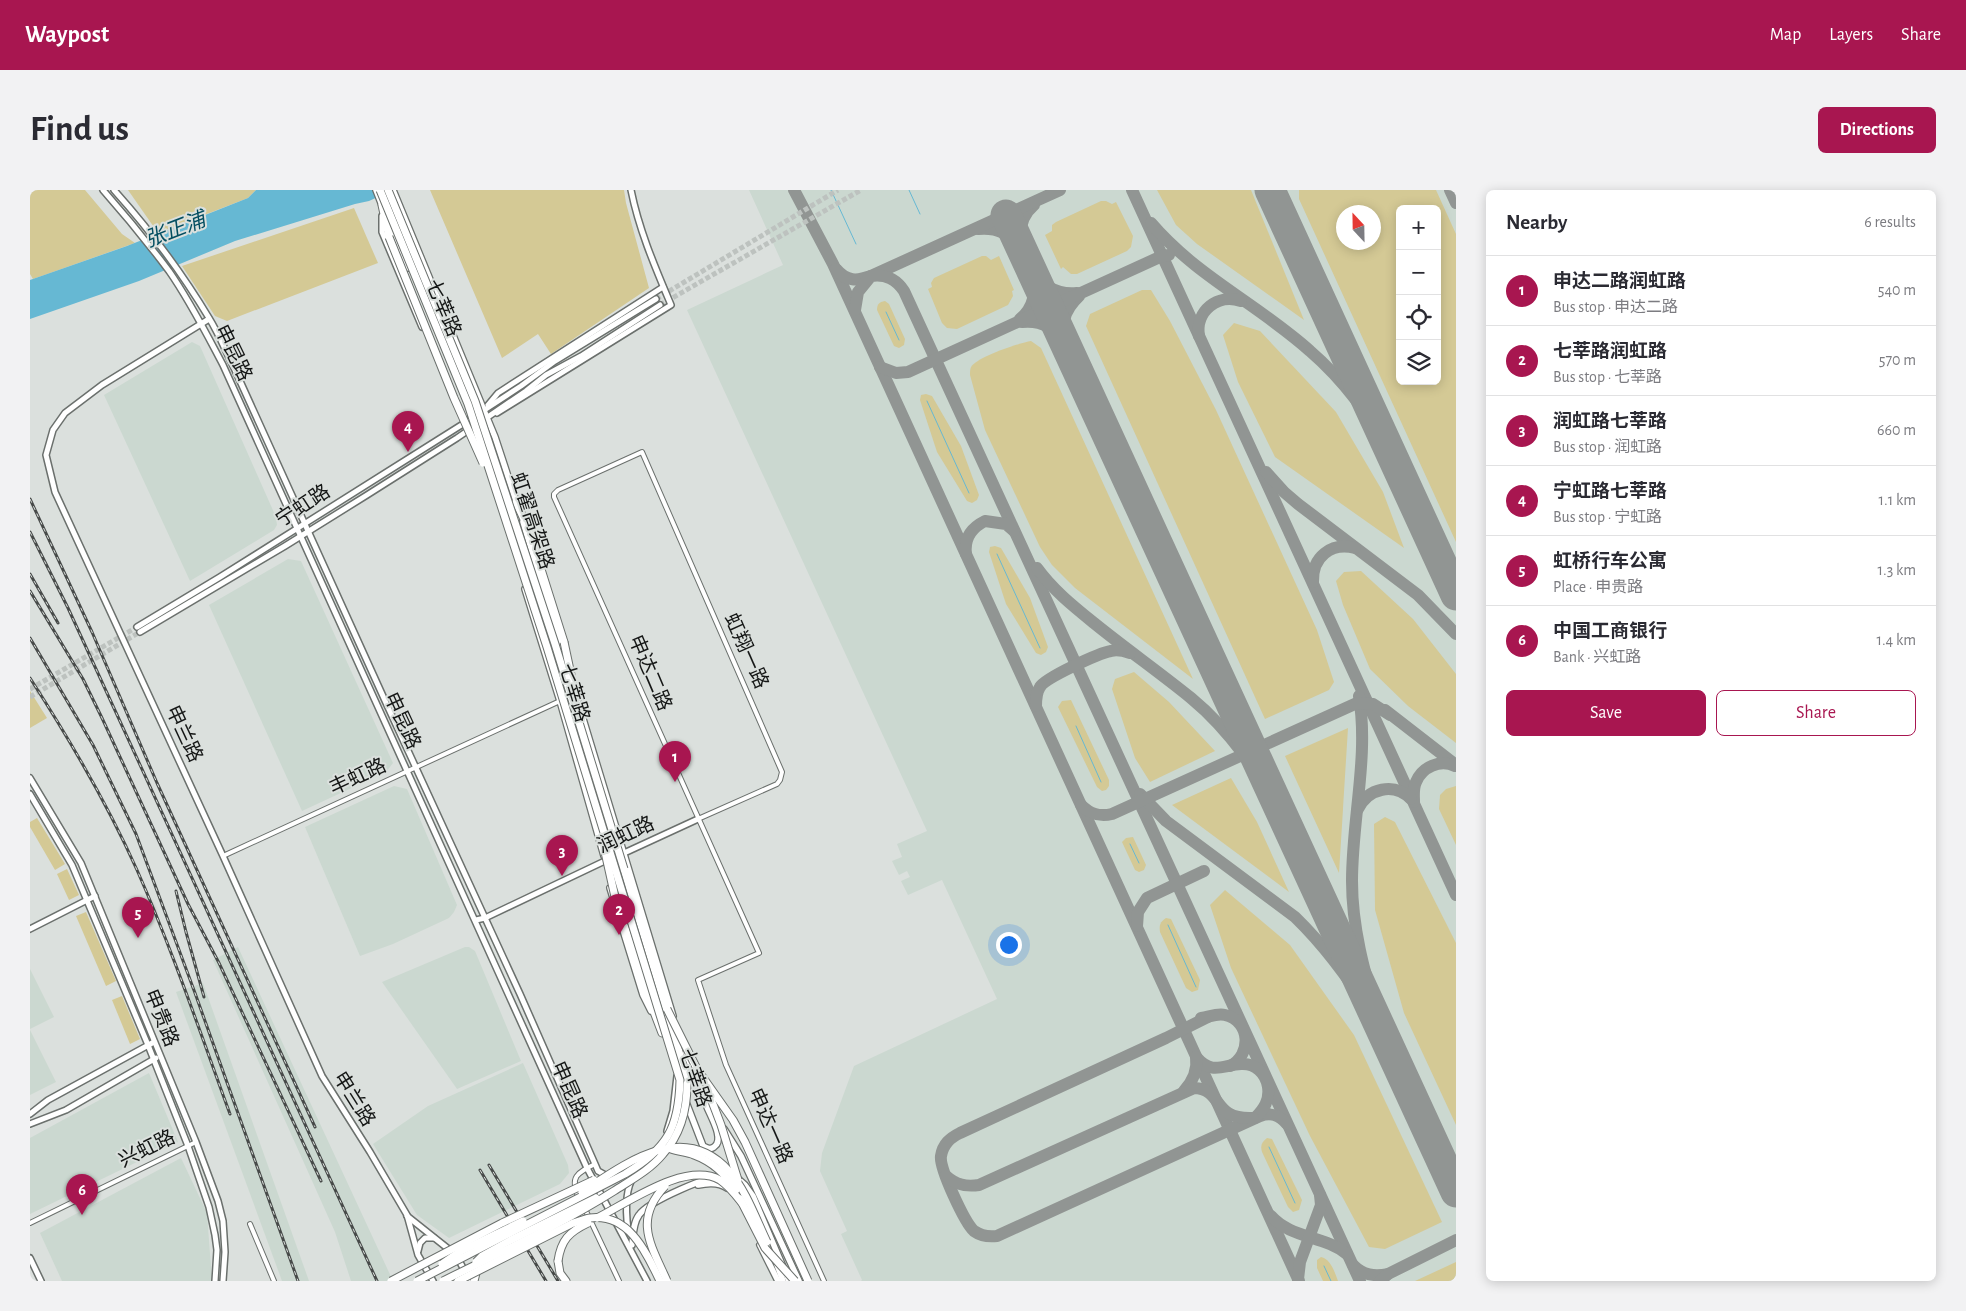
<!DOCTYPE html>
<html lang="en">
<head>
<meta charset="utf-8">
<style>
	body { margin:0; font-family:"Alegreya Sans","Noto Sans SC",sans-serif; background:#f2f2f3; color:#2b2b33 }
	.controls { position:absolute; right:15px; top:15px; display:grid; overflow:hidden; border-radius:8px; box-shadow:0 2px 12px #0003 }
	.controls button { width:45px; height:45px; display:grid; place-items:center; padding:0; border:0; border-bottom:1px solid #e1e1e2; background:#fff; color:#2b2b33; font:25px sans-serif }
	.compass { position:absolute; left:1306px; top:15px; width:45px; height:45px; border-radius:50%; background:#fff; box-shadow:0 2px 12px #0003; rotate:338deg }
	.you { position:absolute; left:978px; top:754px; width:18px; height:18px; margin:-12px; border:4px solid #fff; border-radius:50%; background:#1a73e8; box-shadow:0 0 0 8px #1a73e833 }
	.badge { display:grid; place-items:center; width:32px; height:32px; border-radius:50%; background:#a81650; color:#fff; font-size:16px; font-weight:700 }
	.pin { position:absolute; translate:-50% -41px; filter:drop-shadow(0 1px 2px #0008) }
	.pin::after { content:''; position:absolute; top:26px; width:18px; height:15px; background:inherit; clip-path:polygon(0 0,100% 0,50% 100%) }
	.list { margin:0; padding:0; list-style:none }
	h2 { display:flex; justify-content:space-between; align-items:center; height:65px; margin:0; padding:0 20px; font-size:21px }
	h2 small { font-size:16px; font-weight:400; color:#7c7c81 }
	.list li { display:grid; grid-template-columns:32px 1fr auto; gap:15px; align-items:center; box-sizing:border-box; height:70px; padding:0 20px; border-top:1px solid #e1e1e2 }
	.list b { display:block; font-size:19px; white-space:nowrap }
	.list p { margin:0; font-size:16px; white-space:nowrap; color:#7c7c81 }
	.list em { font-size:16px; font-style:normal; color:#7c7c81 }
	.actions { display:flex; gap:10px; padding:15px 20px }
	.actions a { flex:1; padding:11px 0; border:1px solid #a81650; border-radius:8px; text-align:center; font-size:18px; color:#a81650 }
	.actions .main { background:#a81650; color:#fff }
	.icon { flex:none; width:28px; height:28px; fill:none; stroke:currentColor; stroke-width:2; stroke-linecap:round; stroke-linejoin:round }
	.map { position:relative; flex:none; width:1426px; height:1091px; overflow:hidden; border-radius:8px }
	header { display:flex; align-items:center; gap:30px; box-sizing:border-box; height:70px; padding:0 25px; background:#a81650; color:#fff }
	header strong { font-size:24px }
	nav { display:flex; gap:28px; margin-inline-start:auto; font-size:18px }
	.intro { display:flex; align-items:center; justify-content:space-between; box-sizing:border-box; height:120px; padding:0 30px }
	h1 { margin:0; font-size:35px }
	.button { padding:12px 22px; border-radius:8px; background:#a81650; color:#fff; font-size:18px; font-weight:700 }
	main { display:flex; gap:30px; padding:0 30px }
	aside { flex:1; background:#fff; border-radius:8px; box-shadow:0 2px 12px #0003 }
	.map>svg:first-child { display:block }
	.built { fill:#cbd8d0; fill-rule:evenodd }
	.green { fill:#d4c995; fill-rule:evenodd }
	.water { fill:#66b8d3 }
	.lines { fill:none; stroke-linecap:round; stroke-linejoin:round }
	.stream { stroke:#66b8d3; stroke-width:1 }
	.taxiway { stroke:#919593; stroke-width:12 }
	.runway { stroke:#919593; stroke-width:31 }
	.secondary-tunnel { stroke:#bdc2bf; stroke-width:5; stroke-dasharray:5 2.5; stroke-linecap:butt }
	.street-casing { stroke:#6b706d; stroke-width:6 }
	.secondary-casing { stroke:#6b706d; stroke-width:8 }
	.primary-casing { stroke:#6b706d; stroke-width:8 }
	.highway-casing { stroke:#6b706d; stroke-width:9 }
	.street { stroke:#fff; stroke-width:4 }
	.secondary { stroke:#fff; stroke-width:5 }
	.primary { stroke:#fff; stroke-width:5.5 }
	.highway { stroke:#fff; stroke-width:7 }
	.rail-casing { stroke:#474a49; stroke-width:3 }
	.rail { stroke:#dbe0dd; stroke-width:1; stroke-dasharray:4; stroke-linecap:butt }
	.highway-bridge-casing { stroke:#6b706d; stroke-width:9; stroke-linecap:butt }
	.highway-bridge { stroke:#fff; stroke-width:7 }
	.labels { text-anchor:middle; dominant-baseline:central; stroke-width:4; stroke-linejoin:round; paint-order:stroke }
	.street-label { font-size:20px; fill:#151716; stroke:#dbe0dd }
	.water-label { font-size:21px; font-style:italic; fill:#044e61; stroke:#dbe0dd }
</style>
</head>
<body>
<header>
<strong>Waypost</strong>
<nav><a>Map</a><a>Layers</a><a>Share</a></nav>
</header>
<div class="intro"><h1>Find us</h1><a class="button">Directions</a></div>
<main>
<div class="map">
<svg width="1426" height="1091" viewBox="0 0 1426 1091">
	<rect width="100%" height="100%" fill="#dbe0dd"/>
	<g class="built">
		<path d="M 719,0 L 1426,0 L 1426,1091 L 831,1091 L 832,1090 L 811,1044 L 817,1041 L 790,981 L 792,963 L 824,876 L 967,809 L 912,690 L 878,705 L 871,691 L 880,687 L 877,681 L 869,685 L 862,671 L 872,667 L 867,654 L 897,641 L 657,120 L 753,75 ZM 1370,19 L 1407,19 L 1407,191 L 1370,191 ZM 1314,22 L 1344,22 L 1344,52 L 1314,52 Z"/>
		<polygon points="162,152 170,156 246,327 247,335 244,340 160,391 74,205"/>
		<polygon points="258,369 271,371 363,573 356,582 272,621 179,415"/>
		<polygon points="364,596 377,599 427,715 424,722 419,728 363,754 330,766 275,637"/>
		<polygon points="208,757 363,1091 321,1091 305,1042 183,770"/>
		<polygon points="435,757 439,757 445,761 491,871 427,899 352,792"/>
		<polygon points="0,779 24,827 0,839"/>
		<polygon points="173,793 279,1091 252,1091 146,802"/>
		<polygon points="0,840 26,892 0,905"/>
		<polygon points="493,873 538,975 539,983 530,994 419,1048 387,1025 343,954 398,916"/>
		<polygon points="119,883 148,952 0,1024 0,948"/>
		<polygon points="151,968 177,1023 182,1091 32,1091 10,1043"/>
	</g>
	<g class="green">
		<polygon points="0,0 55,0 92,44 105,53 3,89 0,84"/>
		<polygon points="98,0 226,0 218,8 128,43"/>
		<polygon points="400,0 594,0 596,13 619,98 521,164 508,144 472,168"/>
		<polygon points="1127,0 1221,0 1274,130 1167,54 1146,35"/>
		<path d="M 1269,0 L 1406,0 L 1426,44 L 1426,352 L 1269,9 ZM 1370,19 L 1407,19 L 1407,191 L 1370,191 ZM 1314,22 L 1344,22 L 1344,52 L 1314,52 Z"/>
		<polygon points="1071,11 1076,11 1082,14 1086,12 1103,46 1101,57 1097,61 1047,84 1041,84 1033,77 1031,79 1015,45 1022,41 1022,35 1026,32"/>
		<polygon points="324,18 348,73 197,131 185,126 152,76"/>
		<polygon points="952,66 956,66 961,70 969,66 984,100 982,101 983,106 978,115 927,139 917,138 912,133 898,99 902,97 901,93 904,88"/>
		<polygon points="1112,100 1121,100 1140,131 1186,220 1287,440 1304,492 1299,500 1235,529 1056,136 1060,124"/>
		<path d="M 855,111 L 859,114 L 875,149 L 874,155 L 869,158 L 864,156 L 847,120 C 847,114 849,112 855,111 Z"/>
		<polygon points="1204,133 1230,141 1306,222 1353,302 1374,358 1245,267 1208,192 1193,145"/>
		<path d="M 1001,151 L 1011,158 L 1163,489 L 1045,398 L 1022,375 L 1010,357 L 955,240 L 940,185 C 940,182 940,179 941,177 C 947,167 989,153 1001,151 Z"/>
		<polygon points="896,204 902,206 931,256 949,305 947,310 942,313 937,311 907,262 890,210 891,205"/>
		<polygon points="965,356 971,358 1000,408 1018,457 1016,462 1011,465 1006,463 976,414 959,362 960,357"/>
		<polygon points="1331,381 1383,429 1426,484 1426,553 1378,516 1340,479 1313,415 1306,391 1314,382"/>
		<polygon points="1104,482 1139,512 1185,561 1120,592 1105,568 1082,499 1085,489"/>
		<polygon points="0,501 17,528 0,538"/>
		<polygon points="1041,510 1079,590 1079,596 1076,600 1072,601 1067,597 1028,517 1032,511"/>
		<polygon points="1318,538 1309,683 1255,566"/>
		<polygon points="1201,588 1227,632 1259,702 1142,615"/>
		<polygon points="1426,596 1426,655 1409,619 1410,605 1416,599"/>
		<polygon points="1355,627 1365,632 1426,753 1426,935 1374,823 1345,720 1344,634"/>
		<polygon points="7,628 35,674 25,680 0,637 0,632"/>
		<polygon points="1103,647 1116,675 1114,680 1109,682 1105,680 1092,652 1096,648"/>
		<polygon points="37,679 49,705 39,710 27,684"/>
		<polygon points="1195,700 1260,755 1324,845 1412,1032 1355,1059 1339,1057 1280,946 1201,778 1180,715"/>
		<polygon points="56,722 86,791 76,796 46,726"/>
		<path d="M 1136,728 L 1141,729 L 1170,790 L 1168,800 L 1162,802 L 1156,798 L 1130,742 C 1129,735 1130,732 1136,728 Z"/>
		<polygon points="92,806 110,849 100,854 82,810"/>
		<path d="M 1237,948 L 1242,949 L 1272,1010 L 1269,1020 L 1263,1022 L 1258,1017 L 1232,962 C 1230,955 1232,952 1237,948 Z"/>
		<path d="M 1291,1067 C 1301,1069 1305,1083 1308,1091 L 1293,1091 L 1287,1078 L 1287,1070 Z"/>
		<polygon points="1426,1072 1426,1091 1385,1091"/>
	</g>
	<polygon class="water" points="226,0 363,0 339,11 325,14 205,51 109,91 0,129 0,90 97,56 218,8"/>
	<g class="lines">
		<g class="stream">
			<polyline points="801,0 826,54"/>
			<polyline points="879,0 890,24"/>
			<polyline points="856,122 869,150"/>
			<polyline points="897,211 939,303"/>
			<polyline points="967,364 1010,458"/>
			<polyline points="1046,536 1071,592"/>
			<polyline points="1100,654 1109,673"/>
			<polyline points="1138,735 1166,797"/>
			<polyline points="1239,957 1265,1013"/>
			<polyline points="1294,1076 1301,1091"/>
		</g>
		<g class="taxiway">
			<polyline points="764,0 803,74 1269,1091"/>
			<polyline points="1102,0 1426,705"/>
			<polyline points="1247,0 1248,17"/>
			<polyline points="1420,0 1426,13"/>
			<path d="M 1121,33 C 1166,86 1229,115 1280,161 C 1316,192 1343,230 1365,271"/>
			<path d="M 948,39 C 967,37 981,44 993,60"/>
			<path d="M 993,60 C 988,43 990,27 1004,15"/>
			<path d="M 806,79 C 817,92 827,91 841,86 L 1030,0"/>
			<path d="M 1002,81 C 1013,97 1028,105 1047,103"/>
			<path d="M 825,120 L 828,102 L 841,86 C 856,84 866,89 874,101 L 1330,1091"/>
			<path d="M 990,129 C 1004,118 1007,100 1003,83"/>
			<path d="M 992,132 C 1010,130 1024,137 1034,152"/>
			<path d="M 1169,146 C 1165,121 1188,103 1211,111"/>
			<path d="M 1037,156 C 1030,136 1033,121 1049,106"/>
			<polyline points="850,177 866,183 878,182 1132,66 1139,65"/>
			<polyline points="1236,282 1254,302 1268,314 1388,405 1426,444"/>
			<path d="M 936,364 C 934,349 941,338 955,331 L 976,334 L 984,341"/>
			<path d="M 1007,378 C 1023,400 1043,416 1064,433 C 1096,459 1129,482 1161,508 C 1201,541 1230,585 1255,630"/>
			<path d="M 1283,392 C 1282,367 1301,352 1325,358"/>
			<path d="M 1329,506 C 1339,566 1322,629 1322,691 C 1322,737 1334,781 1347,824"/>
			<path d="M 1006,516 C 1006,509 1006,503 1010,497 C 1015,488 1069,463 1081,461 C 1088,459 1094,461 1100,463"/>
			<polyline points="1355,520 1426,575"/>
			<path d="M 1110,604 L 1136,631 L 1265,727 C 1301,762 1328,801 1353,844"/>
			<path d="M 1384,612 C 1384,605 1383,598 1386,592 C 1392,577 1410,569 1425,576"/>
			<path d="M 1051,615 C 1060,624 1069,627 1082,624 L 1327,513 L 1343,514 L 1360,525"/>
			<path d="M 1328,619 C 1338,598 1364,592 1381,609"/>
			<polyline points="1107,736 1108,722 1117,708 1174,681"/>
			<path d="M 1178,827 L 1136,848 L 930,943 C 920,948 913,954 911,966 C 909,978 935,1033 944,1041 C 951,1046 959,1047 967,1046 L 1230,926 C 1241,922 1249,925 1257,934"/>
			<path d="M 1171,828 C 1179,827 1187,823 1195,825 C 1221,831 1222,865 1200,876"/>
			<path d="M 1167,868 C 1182,885 1193,875 1211,874 C 1225,873 1236,883 1238,897 C 1240,910 1234,919 1225,928"/>
			<path d="M 1154,901 C 1162,892 1168,880 1166,867"/>
			<path d="M 916,986 C 926,995 936,997 949,995 L 1164,898 C 1194,899 1181,930 1223,928"/>
			<path d="M 1241,1026 C 1260,1048 1295,1046 1317,1064"/>
			<path d="M 1323,1075 C 1333,1085 1344,1087 1358,1084"/>
			<polyline points="1268,1089 1270,1072 1291,1015 1290,1005"/>
			<polyline points="1350,1091 1358,1084 1426,1050"/>
		</g>
		<g class="runway">
			<polyline points="1240,0 1426,405"/>
			<polyline points="976,25 1426,1002"/>
		</g>
		<g class="secondary-tunnel">
			<polyline points="626,109 808,0"/>
			<polyline points="630,115 831,0"/>
			<polyline points="0,499 107,437"/>
			<polyline points="0,507 110,442"/>
		</g>
		<g class="street-casing">
			<g id="street">
				<polyline points="668,629 747,594 750,590 752,582 612,262 528,300 524,304 524,307 729,763 668,790 696,875 794,1091"/>
				<polyline points="193,666 530,511"/>
				<path d="M 549,1008 C 539,987 547,983 565,974"/>
				<polyline points="555,1019 589,1091"/>
				<polyline points="0,1033 166,952"/>
				<polyline points="220,1034 244,1091"/>
			</g>
		</g>
		<g class="secondary-casing">
			<g id="secondary">
				<path d="M 73,0 C 96,26 118,53 139,81 C 160,111 176,143 193,175 L 557,978 L 617,1091"/>
				<path d="M 84,0 C 119,39 152,83 179,128 C 189,144 196,162 205,180 L 357,515 L 490,804 L 565,974 L 568,981 L 577,986"/>
				<polyline points="352,26 352,42 392,137"/>
				<polyline points="179,129 72,195 35,223 23,240 16,265 25,302 193,666 292,886 340,962 377,1025 388,1065 403,1091"/>
				<polyline points="458,215 468,203 633,97"/>
				<path d="M 467,223 L 641,115 C 625,77 609,40 601,0"/>
				<polyline points="107,437 190,387 433,234 491,196 525,171 626,109"/>
				<polyline points="110,442 255,356 337,305 427,248 496,201 516,185 551,166 630,115"/>
				<polyline points="0,588 51,673 166,952 188,1011 193,1031 195,1062 193,1091"/>
				<polyline points="0,604 42,675 118,855 158,956 179,1017 185,1045 187,1060 185,1091"/>
				<polyline points="592,664 668,629"/>
				<polyline points="446,730 455,728 579,669"/>
				<polyline points="0,739 65,706"/>
				<polyline points="0,924 18,910 124,852"/>
				<polyline points="0,934 36,920 126,868"/>
				<polyline points="637,941 643,921 647,886"/>
				<polyline points="377,1026 421,1061"/>
				<path d="M 598,1040 C 596,1024 594,1000 604,986 C 606,981 611,978 614,974"/>
				<polyline points="388,1061 390,1053 395,1048 404,1048"/>
				<polyline points="427,1067 432,1076 438,1091"/>
				<polyline points="0,1068 11,1091"/>
			</g>
		</g>
		<g class="primary-casing">
			<g id="primary">
				<polyline points="346,0 353,18"/>
				<polyline points="363,0 465,247 487,314"/>
				<polyline points="357,27 378,78"/>
				<polyline points="493,332 534,467"/>
				<polyline points="495,399 530,511 574,666"/>
				<polyline points="547,509 643,826"/>
				<polyline points="580,698 613,805 621,821"/>
				<polyline points="656,863 673,906 685,924"/>
				<path d="M 656,912 L 673,956 C 677,958 680,960 684,957 C 695,950 681,927 677,917"/>
				<polyline points="694,939 711,966 769,1091"/>
				<polyline points="706,987 715,995 723,1006 759,1091"/>
				<path d="M 668,995 C 677,993 689,992 697,998"/>
				<path d="M 602,1055 C 603,1045 603,1033 609,1025 C 619,1011 679,985 697,985"/>
				<polyline points="730,1055 748,1091"/>
				<polyline points="746,1072 753,1091"/>
			</g>
		</g>
		<g class="highway-casing">
			<g id="highway">
				<polyline points="352,15 359,47"/>
				<polyline points="486,312 498,338 534,452"/>
				<polyline points="594,679 653,875 657,894"/>
				<polyline points="585,707 616,801 632,843"/>
				<polyline points="528,1071 530,1083 536,1091"/>
				<polyline points="444,1091 447,1079"/>
			</g>
		</g>
		<use href="#street" class="street"/>
		<use href="#secondary" class="secondary"/>
		<use href="#primary" class="primary"/>
		<use href="#highway" class="highway"/>
		<g class="rail-casing">
			<g id="rail">
				<polyline points="0,309 62,442 127,593 285,937"/>
				<polyline points="0,342 38,418 347,1091"/>
				<polyline points="0,384 28,433"/>
				<polyline points="0,401 53,489 72,528 158,714 189,773 291,991"/>
				<polyline points="0,448 63,555 106,644 165,803 268,1091"/>
				<path d="M 0,488 C 40,550 77,613 107,680 C 142,759 170,842 200,924"/>
				<polyline points="146,701 156,742 174,807"/>
				<polyline points="459,975 528,1091"/>
				<polyline points="450,980 516,1091"/>
			</g>
		</g>
		<use href="#rail" class="rail"/>
		<g class="highway-bridge-casing">
			<g id="highway-bridge">
				<path d="M 350,0 L 438,214 L 517,457 L 650,890 C 649,938 637,959 595,984 L 387,1091"/>
				<polyline points="358,0 445,211 525,454 594,679"/>
				<polyline points="359,47 424,208 453,273"/>
				<polyline points="534,452 547,513"/>
				<polyline points="575,662 585,707"/>
				<polyline points="637,819 667,879 703,930 715,952 778,1091"/>
				<polyline points="678,901 691,935 708,990"/>
				<path d="M 641,959 C 649,962 657,962 664,965 C 683,972 695,984 706,1000"/>
				<path d="M 635,996 C 603,1030 621,1055 637,1091"/>
				<path d="M 552,1002 C 596,973 653,930 699,981 C 716,1000 726,1029 737,1052"/>
				<polyline points="710,1009 735,1058 765,1091"/>
				<path d="M 567,1028 C 599,1012 656,971 690,990 C 699,996 705,1004 712,1013"/>
				<path d="M 528,1071 C 531,1050 539,1042 558,1033"/>
				<polyline points="446,1072 452,1066 481,1050 566,1008"/>
				<polyline points="412,1074 431,1061 493,1031"/>
				<polyline points="361,1091 472,1033 564,990"/>
				<path d="M 413,1091 C 471,1062 530,1035 584,1001 C 601,990 620,980 633,964 C 651,944 657,920 657,894"/>
				<path d="M 428,1091 L 541,1034 C 547,1032 554,1029 560,1028 C 599,1023 616,1062 630,1091"/>
			</g>
		</g>
		<use href="#highway-bridge" class="highway-bridge"/>
	</g>
	<g class="labels">
		<g class="street-label">
			<text transform="translate(413 118) rotate(67)">七莘路</text>
			<text transform="translate(203 163) rotate(64)">申昆路</text>
			<text transform="translate(273 316) rotate(-33)">宁虹路</text>
			<text transform="translate(502 331) rotate(72)">虹翟高架路</text>
			<text transform="translate(716 461) rotate(66)">虹翔一路</text>
			<text transform="translate(620 483) rotate(67)">申达二路</text>
			<text transform="translate(544 503) rotate(73)">七莘路</text>
			<text transform="translate(372 531) rotate(65)">申昆路</text>
			<text transform="translate(154 544) rotate(65)">申兰路</text>
			<text transform="translate(328 587) rotate(-25)">丰虹路</text>
			<text transform="translate(596 645) rotate(-25)">润虹路</text>
			<text transform="translate(131 828) rotate(68)">申贵路</text>
			<text transform="translate(665 888) rotate(71)">七莘路</text>
			<text transform="translate(539 900) rotate(66)">申昆路</text>
			<text transform="translate(324 909) rotate(58)">申兰路</text>
			<text transform="translate(740 936) rotate(66)">申达一路</text>
			<text transform="translate(117 959) rotate(-26)">兴虹路</text>
		</g>
		<g class="water-label">
			<text transform="translate(145 40) rotate(-21)">张正浦</text>
		</g>
	</g>
</svg>
<div class="controls">
<button>+</button>
<button>−</button>
<button><svg class="icon" aria-label="locate" viewBox="0 0 24 24"><circle cx="12" cy="12" r="6"/><path d="M12 2v4M12 18v4M2 12h4M18 12h4"/></svg></button>
<button><svg class="icon" aria-label="layers" viewBox="0 0 24 24"><path d="M12 4l9 5-9 5-9-5zM3 14l9 5 9-5"/></svg></button>
</div>
<svg class="compass" viewBox="-18 -18 36 36"><path d="M0-13l5 13h-10z" fill="#e53935"/><path d="M0 13l5-13h-10z" fill="#7c7c81"/></svg>
<div class="you"></div>
<div class="pin badge" style="left:645px;top:592px">1</div>
<div class="pin badge" style="left:589px;top:745px">2</div>
<div class="pin badge" style="left:532px;top:686px">3</div>
<div class="pin badge" style="left:378px;top:262px">4</div>
<div class="pin badge" style="left:108px;top:748px">5</div>
<div class="pin badge" style="left:52px;top:1025px">6</div>
</div>
<aside>
<h2>Nearby<small>6 results</small></h2>
<ul class="list">
<li><span class="badge">1</span><div><b>申达二路润虹路</b><p>Bus stop · 申达二路</p></div><em>540 m</em></li>
<li><span class="badge">2</span><div><b>七莘路润虹路</b><p>Bus stop · 七莘路</p></div><em>570 m</em></li>
<li><span class="badge">3</span><div><b>润虹路七莘路</b><p>Bus stop · 润虹路</p></div><em>660 m</em></li>
<li><span class="badge">4</span><div><b>宁虹路七莘路</b><p>Bus stop · 宁虹路</p></div><em>1.1 km</em></li>
<li><span class="badge">5</span><div><b>虹桥行车公寓</b><p>Place · 申贵路</p></div><em>1.3 km</em></li>
<li><span class="badge">6</span><div><b>中国工商银行</b><p>Bank · 兴虹路</p></div><em>1.4 km</em></li>
</ul>
<div class="actions"><a class="main">Save</a><a>Share</a></div>
</aside>
</main>
</body>
</html>
